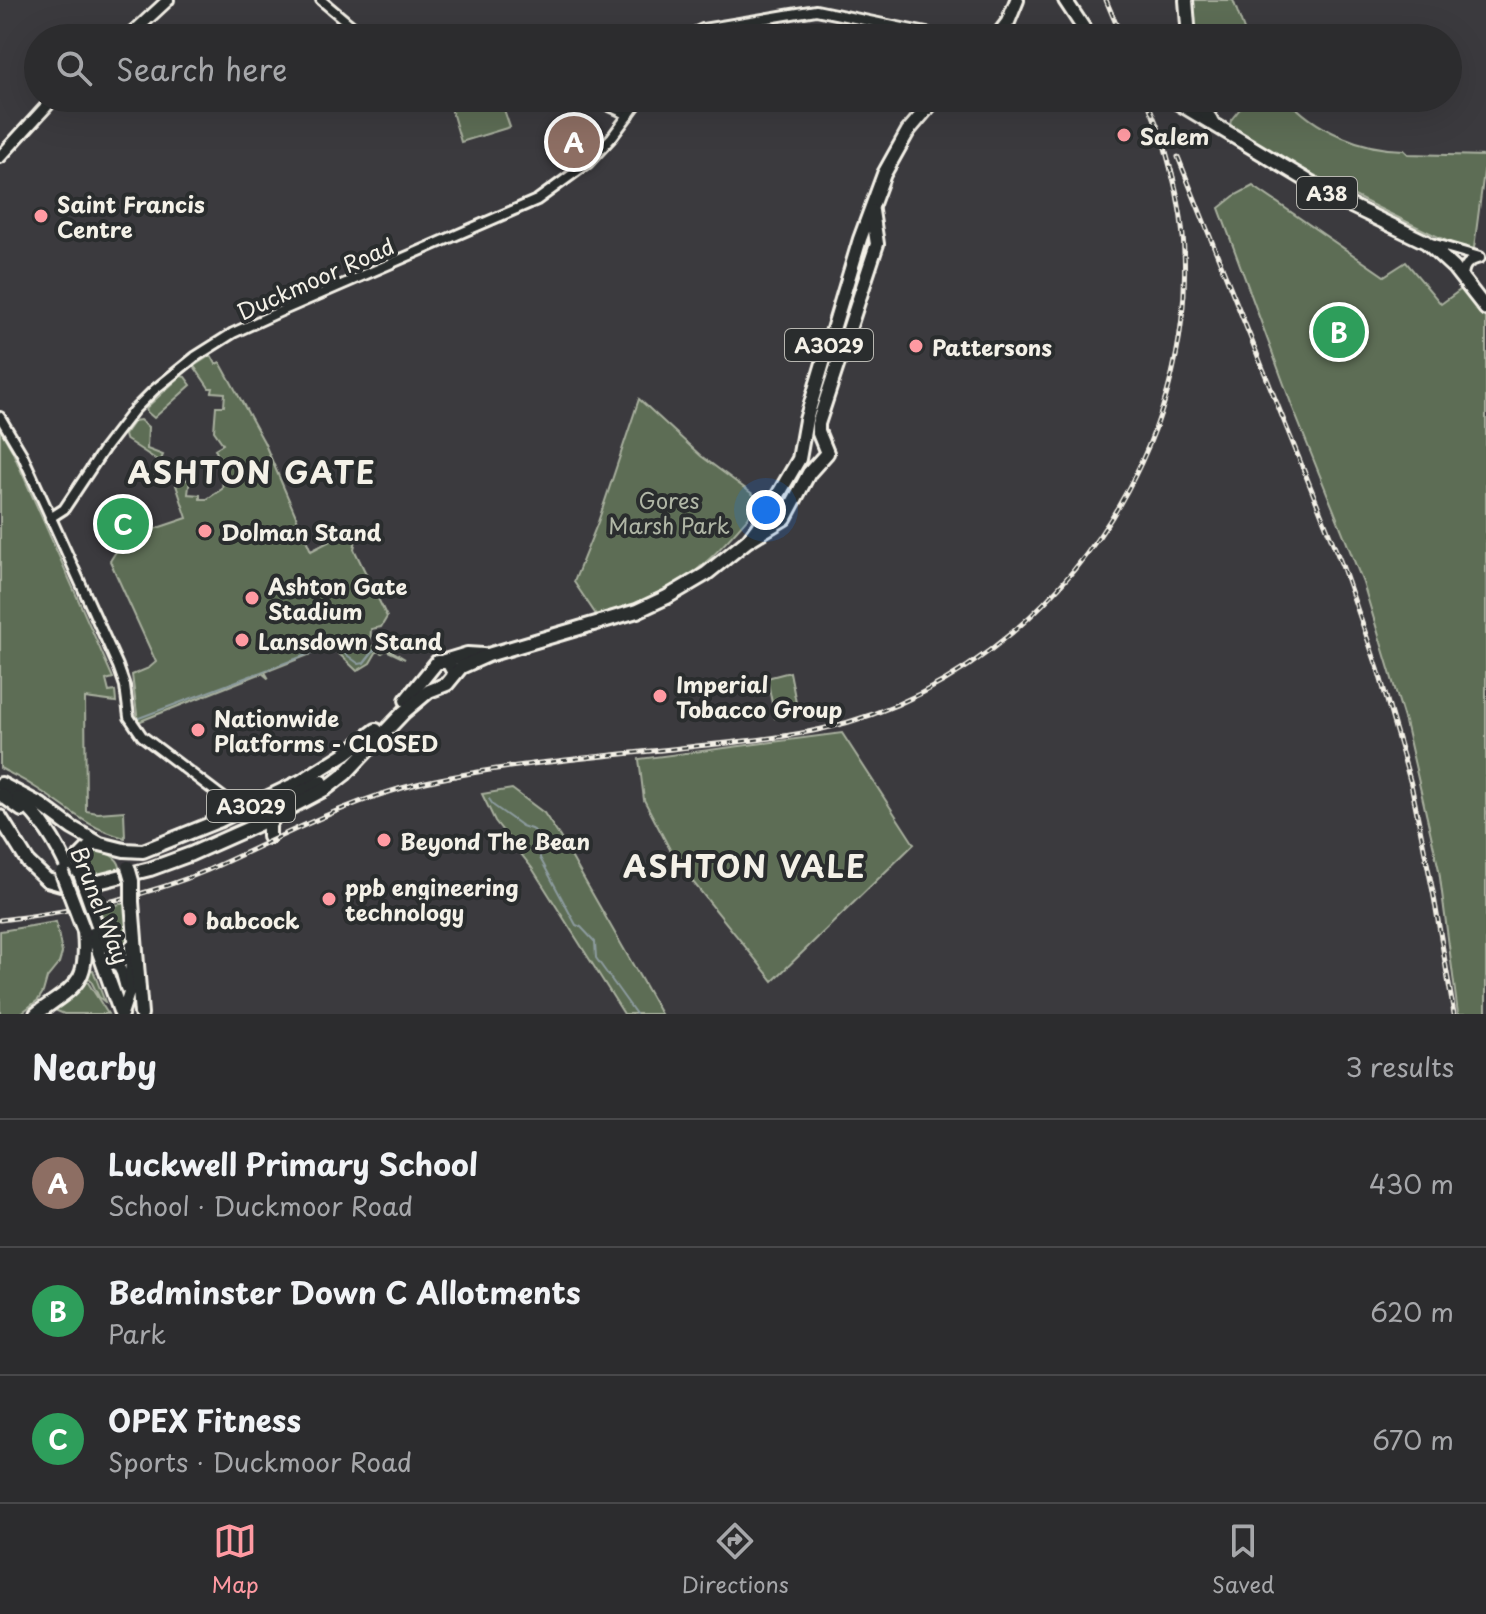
<!DOCTYPE html>
<html lang="en">
<head>
<meta charset="utf-8">
<style>
	body { margin:0; font-family:"Playpen Sans",sans-serif; background:#343436; color:#f1f3f6 }
	.you { position:absolute; left:766px; top:510px; width:28px; height:28px; margin:-20px; border:6px solid #fff; border-radius:50%; background:#1a73e8; box-shadow:0 0 0 12px #1a73e833 }
	.badge { display:grid; place-items:center; width:52px; height:52px; border-radius:50%; background:#ff9aa2; color:#fff; font-size:26px; font-weight:700 }
	.pin { position:absolute; translate:-50% -50%; border:4px solid #fff; box-shadow:0 2px 8px #0006 }
	.list { margin:0; padding:0; list-style:none }
	h2 { display:flex; justify-content:space-between; align-items:center; height:104px; margin:0; padding:0 32px; font-size:34px }
	h2 small { font-size:26px; font-weight:400; color:#a6a7aa }
	.list li { display:grid; grid-template-columns:52px 1fr auto; gap:24px; align-items:center; box-sizing:border-box; height:128px; padding:0 32px; border-top:2px solid #48484a }
	.list b { display:block; font-size:30px; white-space:nowrap }
	.list p { margin:0; font-size:26px; white-space:nowrap; color:#a6a7aa }
	.list em { font-size:26px; font-style:normal; color:#a6a7aa }
	.icon { flex:none; width:44px; height:44px; fill:none; stroke:currentColor; stroke-width:2; stroke-linecap:round; stroke-linejoin:round }
	.map { position:relative; flex:none; width:1486px; height:1014px; overflow:hidden }
	.search { position:absolute; background:#2c2c2e; box-shadow:0 8px 32px #0002; left:24px; right:24px; top:24px; height:88px; display:flex; align-items:center; gap:20px; box-sizing:border-box; padding:0 28px; border-radius:44px; color:#a6a7aa; font-size:30px }
	.sheet { height:488px; background:#2c2c2e }
	nav { display:flex; justify-content:space-around; align-items:center; box-sizing:border-box; height:112px; border-top:2px solid #48484a; background:#2c2c2e; font-size:22px; color:#a6a7aa }
	nav a { display:grid; justify-items:center; gap:4px }
	nav .on { color:#ff9aa2 }
	.map>svg:first-child { display:block }
	.green { fill:#5d6d55; stroke:#a8af9e; stroke-width:2 }
	.lines { fill:none; stroke-linecap:round; stroke-linejoin:round }
	.stream { stroke:#8c9b9e; stroke-width:2 }
	.minor-casing { stroke:#f4f1e8; stroke-width:14 }
	.major-casing { stroke:#f4f1e8; stroke-width:16 }
	.highway-casing { stroke:#f4f1e8; stroke-width:18 }
	.minor { stroke:#2a2d2e; stroke-width:8 }
	.major { stroke:#2a2d2e; stroke-width:10 }
	.highway { stroke:#2a2d2e; stroke-width:12 }
	.rail-casing { stroke:#f4f1e8; stroke-width:5 }
	.rail { stroke:#2a2d2e; stroke-width:2; stroke-dasharray:6; stroke-linecap:butt }
	.major-bridge-casing { stroke:#f4f1e8; stroke-width:16; stroke-linecap:butt }
	.highway-bridge-casing { stroke:#f4f1e8; stroke-width:18; stroke-linecap:butt }
	.major-bridge { stroke:#2a2d2e; stroke-width:10 }
	.highway-bridge { stroke:#2a2d2e; stroke-width:12 }
	.poi-dot { fill:#ff9aa2; stroke:#2a2d2e; stroke-width:3 }
	.labels { text-anchor:middle; dominant-baseline:central; stroke-width:8; stroke-linejoin:round; paint-order:stroke }
	.shield { fill:#2a2d2e; stroke:#b7b6b0; stroke-width:2 }
	.shield-label { font-size:20px; font-weight:bold; fill:#f4f1e8 }
	.poi-label { font-size:22px; font-weight:bold; fill:#f4f1e8; stroke:#2a2d2e; text-anchor:start }
	.street-label { font-size:22px; fill:#f4f1e8; stroke:#2a2d2e }
	.park-label { font-size:22px; fill:#b0b6a6; stroke:#2a2d2e }
	.district-label { font-size:30px; font-weight:bold; letter-spacing:2px; fill:#f4f1e8; stroke:#2a2d2e }
</style>
</head>
<body>
<div class="map">
<svg width="1486" height="1014" viewBox="0 0 1486 1014">
	<rect width="100%" height="100%" fill="#3b3a3e"/>
	<filter id="ink" filterUnits="userSpaceOnUse"><feTurbulence type="fractalNoise" baseFrequency=".0125" numOctaves="2"/><feDisplacementMap in="SourceGraphic" scale="16" xChannelSelector="R" yChannelSelector="G"/><feConvolveMatrix kernelMatrix="1 2 1 2 8 2 1 2 1" color-interpolation-filters="sRGB"/></filter>
	<g filter="url(#ink)">
		<g class="green">
			<polygon points="1193,0 1233,0 1247,38 1196,38"/>
			<polygon points="448,98 500,98 510,127 461,142"/>
			<path d="M 1238,98 L 1287,98 C 1314,130 1363,150 1404,150 L 1408,154 L 1486,156 L 1474,248 L 1476,252 L 1466,250 C 1389,214 1313,177 1240,133 L 1230,125 L 1231,120 L 1243,105 Z"/>
			<polygon points="1253,186 1384,276 1406,262 1441,304 1463,288 1486,318 1486,1014 1458,1014 1439,870 1405,722 1363,583 1292,406 1219,208 1234,196"/>
			<polygon points="211,355 216,364 220,362 264,442 311,551 349,531 357,535 354,549 387,617 381,627 371,629 370,646 384,646 405,659 386,650 382,653 377,651 370,663 357,671 333,648 326,648 265,672 269,679 262,673 138,722 132,675 149,668 156,662 110,561 124,539 187,518 176,485 190,478 188,494 200,495 200,499 207,499 222,489 224,469 215,449 223,444 214,431 216,406 224,406 225,393 212,392 213,388 209,388 194,366"/>
			<polygon points="181,376 185,377 191,385 154,418 147,412 146,408"/>
			<path d="M 639,399 L 701,456 L 762,501 C 730,539 698,578 652,599 C 635,607 617,612 599,619 L 574,582 L 598,522 Z"/>
			<polygon points="140,420 148,427 147,449 163,455 160,462 125,439 124,435 134,421"/>
			<path d="M 0,429 L 12,450 L 113,678 L 106,680 L 109,692 L 115,691 L 116,702 L 85,698 L 86,811 L 98,813 L 124,811 L 125,838 C 86,828 66,806 33,786 C 23,779 11,774 0,768 Z"/>
			<polygon points="790,672 798,713 775,718 767,678"/>
			<polygon points="842,733 914,844 773,981 676,861 644,800 639,759"/>
			<polygon points="512,789 544,813 560,837 661,1014 624,1014 532,868 495,821 482,794"/>
			<path d="M 96,850 C 109,853 121,858 121,873 L 86,881 L 83,870 L 84,855 Z"/>
			<polygon points="126,903 127,963 126,966 98,908"/>
			<polygon points="56,922 62,953 59,963 47,978 43,992 38,1000 20,1014 0,1014 0,931"/>
			<polygon points="87,970 93,970 105,1002 99,997 90,979 87,981 108,1014 64,1014 50,1008"/>
		</g>
		<g class="lines">
			<g class="stream">
				<polyline points="139,718 327,647 336,647 359,664 364,663 375,649 381,650"/>
				<polyline points="489,799 494,806 522,826 534,830 540,839 540,858 576,925 581,927 595,942 596,958 636,1014"/>
			</g>
			<g class="minor-casing">
				<g id="minor">
					<polyline points="321,0 366,38"/>
					<polyline points="683,38 703,29 816,10 951,38"/>
					<polyline points="592,98 629,115"/>
					<polyline points="1431,243 1480,257"/>
					<path d="M 1463,278 C 1463,265 1468,261 1480,258"/>
					<polyline points="0,417 22,454 118,666 125,686 129,717 142,736 241,811"/>
					<polyline points="50,518 64,509 104,449 134,410 154,390 195,357 233,333 279,312 537,200 588,163 612,137 641,98"/>
				</g>
			</g>
			<g class="major-casing">
				<g id="major">
					<polyline points="127,38 168,0"/>
					<polyline points="0,157 54,98"/>
					<polyline points="79,874 79,856 89,846 100,844"/>
					<polyline points="96,922 122,973 126,988"/>
					<polyline points="122,1014 130,990 131,946"/>
				</g>
			</g>
			<g class="highway-casing">
				<g id="highway">
					<polyline points="1065,0 1090,38"/>
					<polyline points="1186,0 1189,38"/>
					<polyline points="996,38 1008,22 1017,0"/>
					<polyline points="1170,98 1343,202 1426,242 1454,268 1486,309"/>
					<polyline points="1196,98 1211,120"/>
					<polyline points="749,539 764,519 799,459 806,420 860,239 884,174 908,131 936,98"/>
					<polyline points="444,661 467,654 483,655"/>
					<polyline points="406,700 437,662 448,662 454,673"/>
					<polyline points="1,784 41,805 72,828 100,844 124,850 143,851 218,821 300,782 346,753 376,730"/>
					<polyline points="0,794 22,810"/>
					<path d="M 18,798 C 42,819 56,842 69,871"/>
					<polyline points="273,805 322,782"/>
					<polyline points="0,817 28,862 47,880 61,884 94,883 150,869 191,854 263,822 327,788 345,774 404,712 429,691 447,684 461,667 488,655 637,611 667,597 706,574 747,541 785,518 809,473 827,453 818,431 818,424 877,244 872,211"/>
					<polyline points="269,837 269,825 275,816"/>
					<polyline points="132,902 141,1014"/>
					<polyline points="90,927 121,1014"/>
					<path d="M 36,1014 C 76,985 89,984 84,931"/>
				</g>
			</g>
			<use href="#minor" class="minor"/>
			<use href="#major" class="major"/>
			<use href="#highway" class="highway"/>
			<g class="rail-casing">
				<g id="rail">
					<polyline points="1106,0 1122,38"/>
					<polyline points="1146,98 1163,140 1173,178"/>
					<polyline points="1178,157 1343,568 1378,669 1411,784 1434,897 1454,1014"/>
					<path d="M 0,920 C 70,912 143,898 208,870 C 278,839 345,801 421,783 C 509,763 599,757 689,747 C 733,742 778,739 822,729 C 963,697 1081,593 1141,463 C 1183,372 1198,267 1171,169"/>
				</g>
			</g>
			<use href="#rail" class="rail"/>
			<g class="major-bridge-casing">
				<polyline id="major-bridge" points="79,874 96,922"/>
			</g>
			<g class="highway-bridge-casing">
				<g id="highway-bridge">
					<polyline points="128,867 132,881 132,902"/>
					<polyline points="62,873 84,931"/>
				</g>
			</g>
			<use href="#major-bridge" class="major-bridge"/>
			<use href="#highway-bridge" class="highway-bridge"/>
		</g>
	</g>
	<g class="poi-dot">
		<circle cx="1124" cy="135" r="8"/>
		<circle cx="41" cy="216" r="8"/>
		<circle cx="916" cy="346" r="8"/>
		<circle cx="205" cy="531" r="8"/>
		<circle cx="252" cy="598" r="8"/>
		<circle cx="242" cy="640" r="8"/>
		<circle cx="660" cy="696" r="8"/>
		<circle cx="198" cy="730" r="8"/>
		<circle cx="384" cy="840" r="8"/>
		<circle cx="329" cy="899" r="8"/>
		<circle cx="190" cy="919" r="8"/>
	</g>
	<g class="labels">
		<g class="shield">
			<rect x="1297" y="177" width="60" height="32" rx="6"/>
			<rect x="785" y="329" width="88" height="32" rx="6"/>
			<rect x="207" y="790" width="88" height="32" rx="6"/>
		</g>
		<g class="shield-label">
			<text x="1327" y="193">A38</text>
			<text x="829" y="345">A3029</text>
			<text x="251" y="806">A3029</text>
		</g>
		<g class="poi-label">
			<text x="1140" y="135">Salem</text>
			<text x="57" y="203">Saint Francis<tspan x="57" dy="25">Centre</tspan></text>
			<text x="932" y="346">Pattersons</text>
			<text x="221" y="531">Dolman Stand</text>
			<text x="268" y="585">Ashton Gate<tspan x="268" dy="25">Stadium</tspan></text>
			<text x="258" y="640">Lansdown Stand</text>
			<text x="676" y="683">Imperial<tspan x="676" dy="25">Tobacco Group</tspan></text>
			<text x="214" y="717">Nationwide<tspan x="214" dy="25">Platforms - CLOSED</tspan></text>
			<text x="400" y="840">Beyond The Bean</text>
			<text x="345" y="886">ppb engineering<tspan x="345" dy="25">technology</tspan></text>
			<text x="206" y="919">babcock</text>
		</g>
		<g class="street-label">
			<text transform="translate(315 278) rotate(-24)">Duckmoor Road</text>
			<text transform="translate(101 905) rotate(69)">Brunel Way</text>
		</g>
		<g class="park-label">
			<text x="669" y="499">Gores<tspan x="669" dy="25">Marsh Park</tspan></text>
		</g>
		<g class="district-label">
			<text x="252" y="471">ASHTON GATE</text>
			<text x="745" y="865">ASHTON VALE</text>
		</g>
	</g>
</svg>
<div class="you"></div>
<div class="pin badge" style="left:574px;top:142px;background:#8d6e63">A</div>
<div class="pin badge" style="left:1339px;top:332px;background:#2e9e5b">B</div>
<div class="pin badge" style="left:123px;top:524px;background:#2e9e5b">C</div>
<div class="search"><svg class="icon" aria-label="search" viewBox="0 0 24 24"><circle cx="10" cy="10" r="6"/><path d="M15 15l6 6"/></svg>Search here</div>
</div>
<section class="sheet">
<h2>Nearby<small>3 results</small></h2>
<ul class="list">
<li><span class="badge" style="background:#8d6e63">A</span><div><b>Luckwell Primary School</b><p>School · Duckmoor Road</p></div><em>430 m</em></li>
<li><span class="badge" style="background:#2e9e5b">B</span><div><b>Bedminster Down C Allotments</b><p>Park</p></div><em>620 m</em></li>
<li><span class="badge" style="background:#2e9e5b">C</span><div><b>OPEX Fitness</b><p>Sports · Duckmoor Road</p></div><em>670 m</em></li>
</ul>
</section>
<nav>
<a class="on"><svg class="icon" aria-label="map" viewBox="0 0 24 24"><path d="M3 6l6-2 6 2 6-2v14l-6 2-6-2-6 2zM9 4v14M15 6v14"/></svg>Map</a>
<a><svg class="icon" aria-label="directions" viewBox="0 0 24 24"><path d="M12 3l9 9-9 9-9-9zM9 14v-3h6M13 9l2 2-2 2"/></svg>Directions</a>
<a><svg class="icon" aria-label="saved" viewBox="0 0 24 24"><path d="M7 4h10v16l-5-4-5 4z"/></svg>Saved</a>
</nav>
</body>
</html>
